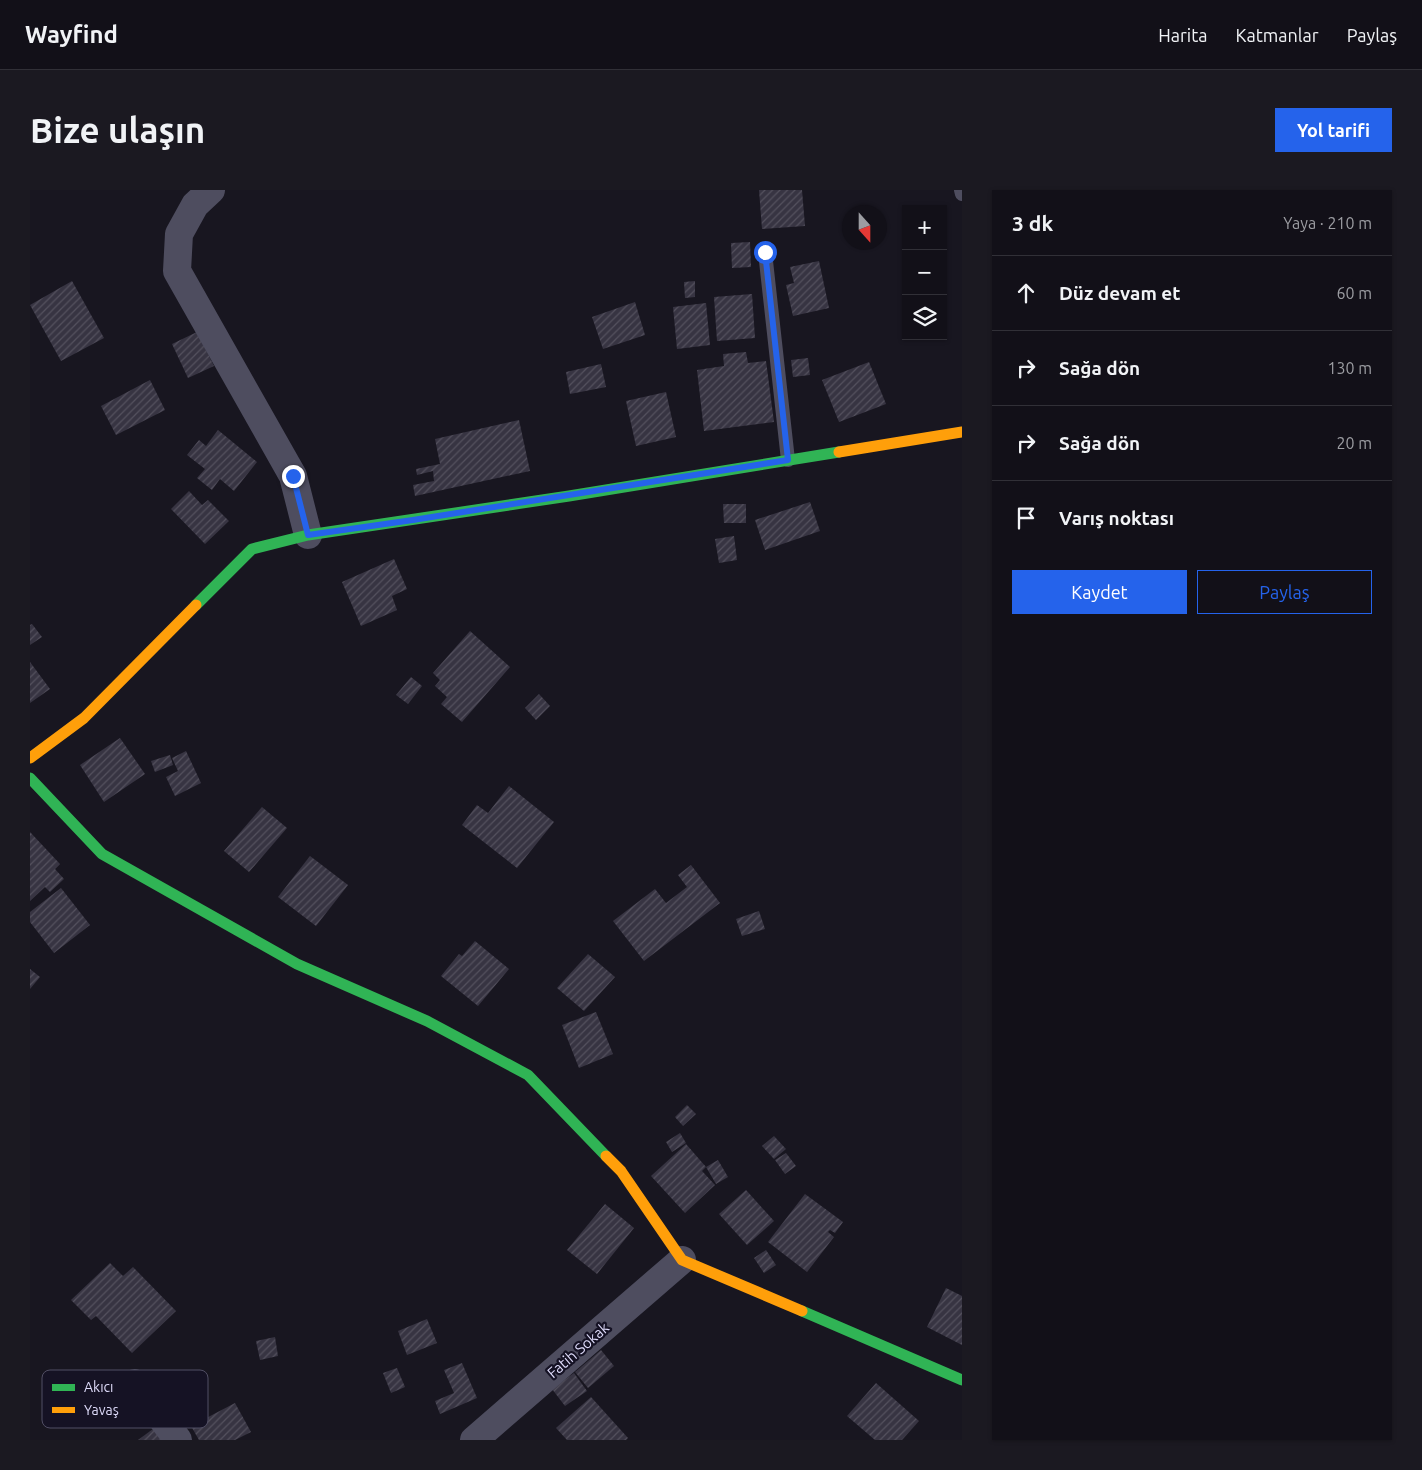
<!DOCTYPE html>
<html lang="tr">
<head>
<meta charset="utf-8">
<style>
	body { margin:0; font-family:Ubuntu,sans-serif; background:#1b1921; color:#f1f3f6 }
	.controls { position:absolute; right:15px; top:15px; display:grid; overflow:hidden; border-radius:0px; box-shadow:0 1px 4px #0004 }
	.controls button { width:45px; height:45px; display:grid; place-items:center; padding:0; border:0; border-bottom:1px solid #313037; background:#121018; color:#f1f3f6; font:25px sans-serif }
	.compass { position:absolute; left:812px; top:15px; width:45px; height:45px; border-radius:50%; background:#121018; box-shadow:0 1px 4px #0004; rotate:159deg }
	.stop { position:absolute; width:15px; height:15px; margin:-11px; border:4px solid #2563eb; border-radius:50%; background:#fff }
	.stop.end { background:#2563eb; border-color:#fff; box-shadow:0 1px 5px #0008 }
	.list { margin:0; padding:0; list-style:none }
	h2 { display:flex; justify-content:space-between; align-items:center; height:65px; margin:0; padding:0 20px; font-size:21px }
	h2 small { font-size:16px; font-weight:400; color:#9c9da2 }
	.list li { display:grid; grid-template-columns:32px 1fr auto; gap:15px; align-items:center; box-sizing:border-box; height:75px; padding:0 20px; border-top:1px solid #313037 }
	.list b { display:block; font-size:19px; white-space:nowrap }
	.list em { font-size:16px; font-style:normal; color:#9c9da2 }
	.actions { display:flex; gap:10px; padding:15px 20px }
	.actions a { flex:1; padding:11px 0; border:1px solid #2563eb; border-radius:0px; text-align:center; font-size:18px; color:#2563eb }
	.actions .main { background:#2563eb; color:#fff }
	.icon { flex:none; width:28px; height:28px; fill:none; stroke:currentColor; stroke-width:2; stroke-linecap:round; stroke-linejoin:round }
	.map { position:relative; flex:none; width:932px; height:1250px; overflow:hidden; border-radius:0px }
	header { display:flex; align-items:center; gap:30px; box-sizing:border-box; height:70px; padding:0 25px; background:#121018; border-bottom:1px solid #313037 }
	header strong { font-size:24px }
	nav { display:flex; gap:28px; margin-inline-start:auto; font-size:18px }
	.intro { display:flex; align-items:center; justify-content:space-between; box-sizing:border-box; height:120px; padding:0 30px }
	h1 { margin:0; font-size:35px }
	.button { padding:12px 22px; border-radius:0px; background:#2563eb; color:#fff; font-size:18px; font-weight:700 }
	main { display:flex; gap:30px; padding:0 30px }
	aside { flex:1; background:#121018; border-radius:0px; box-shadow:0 1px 4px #0004 }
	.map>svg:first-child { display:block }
	.building { fill:url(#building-hatch) }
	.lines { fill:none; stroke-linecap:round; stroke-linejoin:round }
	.lane { stroke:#4e4d5f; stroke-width:14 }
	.street { stroke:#4e4d5f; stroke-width:28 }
	.fast { stroke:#30b455; stroke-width:11 }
	.slow { stroke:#ff9f0a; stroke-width:11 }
	.route { stroke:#2563eb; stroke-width:6 }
	.labels { text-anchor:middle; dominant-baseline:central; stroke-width:4.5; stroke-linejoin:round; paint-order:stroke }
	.street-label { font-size:15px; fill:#dedbfa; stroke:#151224 }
	.key { fill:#151224; stroke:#514e64; stroke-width:1 }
	.key-label { font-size:14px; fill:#dedbfa }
</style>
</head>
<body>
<header>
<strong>Wayfind</strong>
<nav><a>Harita</a><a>Katmanlar</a><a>Paylaş</a></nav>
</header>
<div class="intro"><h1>Bize ulaşın</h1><a class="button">Yol tarifi</a></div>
<main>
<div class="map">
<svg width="932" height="1250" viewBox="0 0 932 1250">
	<defs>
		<pattern id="building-hatch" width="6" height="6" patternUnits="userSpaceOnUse" patternTransform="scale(1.25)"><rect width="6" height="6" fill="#373442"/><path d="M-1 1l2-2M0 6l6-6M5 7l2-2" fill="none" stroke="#54515e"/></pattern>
	</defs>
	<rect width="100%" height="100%" fill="#181620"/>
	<g class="building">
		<polygon points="729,0 772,0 775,36 732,39"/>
		<polygon points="720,52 721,77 702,78 701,53"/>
		<polygon points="789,71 799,118 763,126 756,95 764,93 760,77"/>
		<polygon points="42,91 74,148 31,171 0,115"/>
		<polygon points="665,91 665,107 655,108 654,92"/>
		<polygon points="722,104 725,148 687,151 684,107"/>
		<polygon points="605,112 615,145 573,159 562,127"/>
		<polygon points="676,113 680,155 647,159 643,117"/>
		<polygon points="167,142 184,176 158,188 142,154"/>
		<polygon points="716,162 718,173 736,171 744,232 674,241 667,180 694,176 693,164"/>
		<polygon points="778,168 780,185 763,187 761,170"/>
		<polygon points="839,172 856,214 809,232 792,190"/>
		<polygon points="571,174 576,197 540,204 536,182"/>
		<polygon points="120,190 135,220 86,245 71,216"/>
		<polygon points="636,202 646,247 606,256 596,211"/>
		<polygon points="489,230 500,281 385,306 383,295 404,291 403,281 387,285 386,279 410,274 405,249"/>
		<polygon points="188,240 227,272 204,301 190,289 182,300 167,288 175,279 157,265 169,250 176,256"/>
		<polygon points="159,301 172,315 178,310 199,331 175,354 141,319"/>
		<polygon points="780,312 790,341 735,360 725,330"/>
		<polygon points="693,314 716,314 716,333 694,333"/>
		<polygon points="704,346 707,370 689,373 685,349"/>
		<polygon points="364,369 377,399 362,406 367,420 331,436 312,392"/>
		<polygon points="2,434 12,447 0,455 0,435"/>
		<polygon points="440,441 480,477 432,532 411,514 417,507 405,496 410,490 403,483"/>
		<polygon points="0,472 20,499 0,513"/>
		<polygon points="381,487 392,496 378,514 366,505"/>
		<polygon points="509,504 520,516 506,530 495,518"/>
		<polygon points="90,548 115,584 74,612 50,575"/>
		<polygon points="156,561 171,593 145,606 136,587 148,581 142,568"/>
		<polygon points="140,565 143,575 125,582 121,571"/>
		<polygon points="479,596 524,632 487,678 432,635 447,615 458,623"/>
		<polygon points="232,617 257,638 219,682 194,661"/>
		<polygon points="0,642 30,674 25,679 34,689 20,702 15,697 0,711"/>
		<polygon points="280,666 318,695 286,736 248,707"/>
		<polygon points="661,675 690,713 614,771 583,731 625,699 636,713 657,697 648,685"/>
		<polygon points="31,698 60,735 24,763 0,732 0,722"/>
		<polygon points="729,721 735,739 712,746 706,729"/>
		<polygon points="445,751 479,779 448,816 411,786 429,764 432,766"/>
		<polygon points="558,764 585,787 554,821 527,798"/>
		<polygon points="0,779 10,787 0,799"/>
		<polygon points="566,822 583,864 549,878 532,835"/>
		<polygon points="657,915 666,924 653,936 645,927"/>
		<polygon points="650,943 656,953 642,962 636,952"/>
		<polygon points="744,946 756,959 744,969 732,956"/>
		<polygon points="656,954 676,977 688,970 698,987 686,994 676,977 672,981 685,995 655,1023 621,986"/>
		<polygon points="756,963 766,976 755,984 745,970"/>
		<polygon points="716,1000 744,1031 717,1055 689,1024"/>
		<polygon points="775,1004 813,1032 805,1043 800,1040 798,1042 804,1047 777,1082 738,1052"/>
		<polygon points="575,1014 604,1038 567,1084 537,1060"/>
		<polygon points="736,1060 746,1075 734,1083 724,1068"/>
		<polygon points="80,1073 93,1086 103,1077 146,1121 102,1163 66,1126 61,1130 41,1110"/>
		<polygon points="916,1098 932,1106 932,1155 897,1137"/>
		<polygon points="397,1129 407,1153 377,1165 368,1141"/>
		<polygon points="245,1147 248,1166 230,1170 226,1151"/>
		<polygon points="571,1160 584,1176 558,1198 545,1182"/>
		<polygon points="432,1173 447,1208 410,1224 405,1211 424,1203 414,1180"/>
		<polygon points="367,1178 375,1197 361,1203 353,1183"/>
		<polygon points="544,1183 557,1201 535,1216 522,1199"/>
		<polygon points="846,1193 889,1231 872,1250 845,1250 817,1226"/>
		<polygon points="561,1207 598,1248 596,1250 537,1250 526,1238"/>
		<polygon points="205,1213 221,1242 205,1250 169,1250 161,1236"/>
		<polygon points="127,1236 137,1250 108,1250"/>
	</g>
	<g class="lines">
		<g class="lane">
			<polyline points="931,0 932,4"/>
			<polyline points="735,62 758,270"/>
		</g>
		<g class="street">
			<polyline points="181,0 165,15 149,44 147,81 263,286 278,345"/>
			<polyline points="105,1193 148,1250"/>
			<polyline points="444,1250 652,1070"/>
		</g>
		<g class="fast">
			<polyline points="166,415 222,359 278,345 539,306 809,262"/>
			<polyline points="0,588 72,664 267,774 397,831 498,885 576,966"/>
			<polyline points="772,1121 932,1190"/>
		</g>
		<g class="slow">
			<polyline points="809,262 932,242"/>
			<polyline points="0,568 54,528 166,415"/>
			<polyline points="576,966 591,981 652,1070 772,1121"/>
		</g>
	</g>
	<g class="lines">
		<polyline class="route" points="263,286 278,345 383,330 758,270 735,62"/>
	</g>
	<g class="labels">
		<g class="street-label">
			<text transform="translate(548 1160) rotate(-41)">Fatih Sokak</text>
		</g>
	</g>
	<rect x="12" y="1180" width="166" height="58" rx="8" class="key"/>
	<rect x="22" y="1194" width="23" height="7" fill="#30b455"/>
	<rect x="22" y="1217" width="23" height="6" fill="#ff9f0a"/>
	<g class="key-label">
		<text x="54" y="1202">Akıcı</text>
		<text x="54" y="1225">Yavaş</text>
	</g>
</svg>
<div class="controls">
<button>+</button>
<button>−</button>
<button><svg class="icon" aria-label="layers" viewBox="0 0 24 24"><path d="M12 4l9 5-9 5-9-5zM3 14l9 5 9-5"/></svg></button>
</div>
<svg class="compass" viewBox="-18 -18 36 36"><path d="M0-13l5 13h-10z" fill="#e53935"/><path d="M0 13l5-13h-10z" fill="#9c9da2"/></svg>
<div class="stop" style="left:735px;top:62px"></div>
<div class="stop end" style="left:263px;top:286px"></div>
</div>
<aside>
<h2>3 dk<small>Yaya · 210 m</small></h2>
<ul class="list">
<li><svg class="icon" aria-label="ahead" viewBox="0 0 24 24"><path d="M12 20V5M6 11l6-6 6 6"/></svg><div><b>Düz devam et</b></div><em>60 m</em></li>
<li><svg class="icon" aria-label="right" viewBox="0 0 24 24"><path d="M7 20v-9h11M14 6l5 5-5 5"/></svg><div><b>Sağa dön</b></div><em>130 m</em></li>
<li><svg class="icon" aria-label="right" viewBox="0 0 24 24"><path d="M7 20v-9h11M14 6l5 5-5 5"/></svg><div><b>Sağa dön</b></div><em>20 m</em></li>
<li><svg class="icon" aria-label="arrive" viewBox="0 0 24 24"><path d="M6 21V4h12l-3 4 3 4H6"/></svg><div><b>Varış noktası</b></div></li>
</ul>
<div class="actions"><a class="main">Kaydet</a><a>Paylaş</a></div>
</aside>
</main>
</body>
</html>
